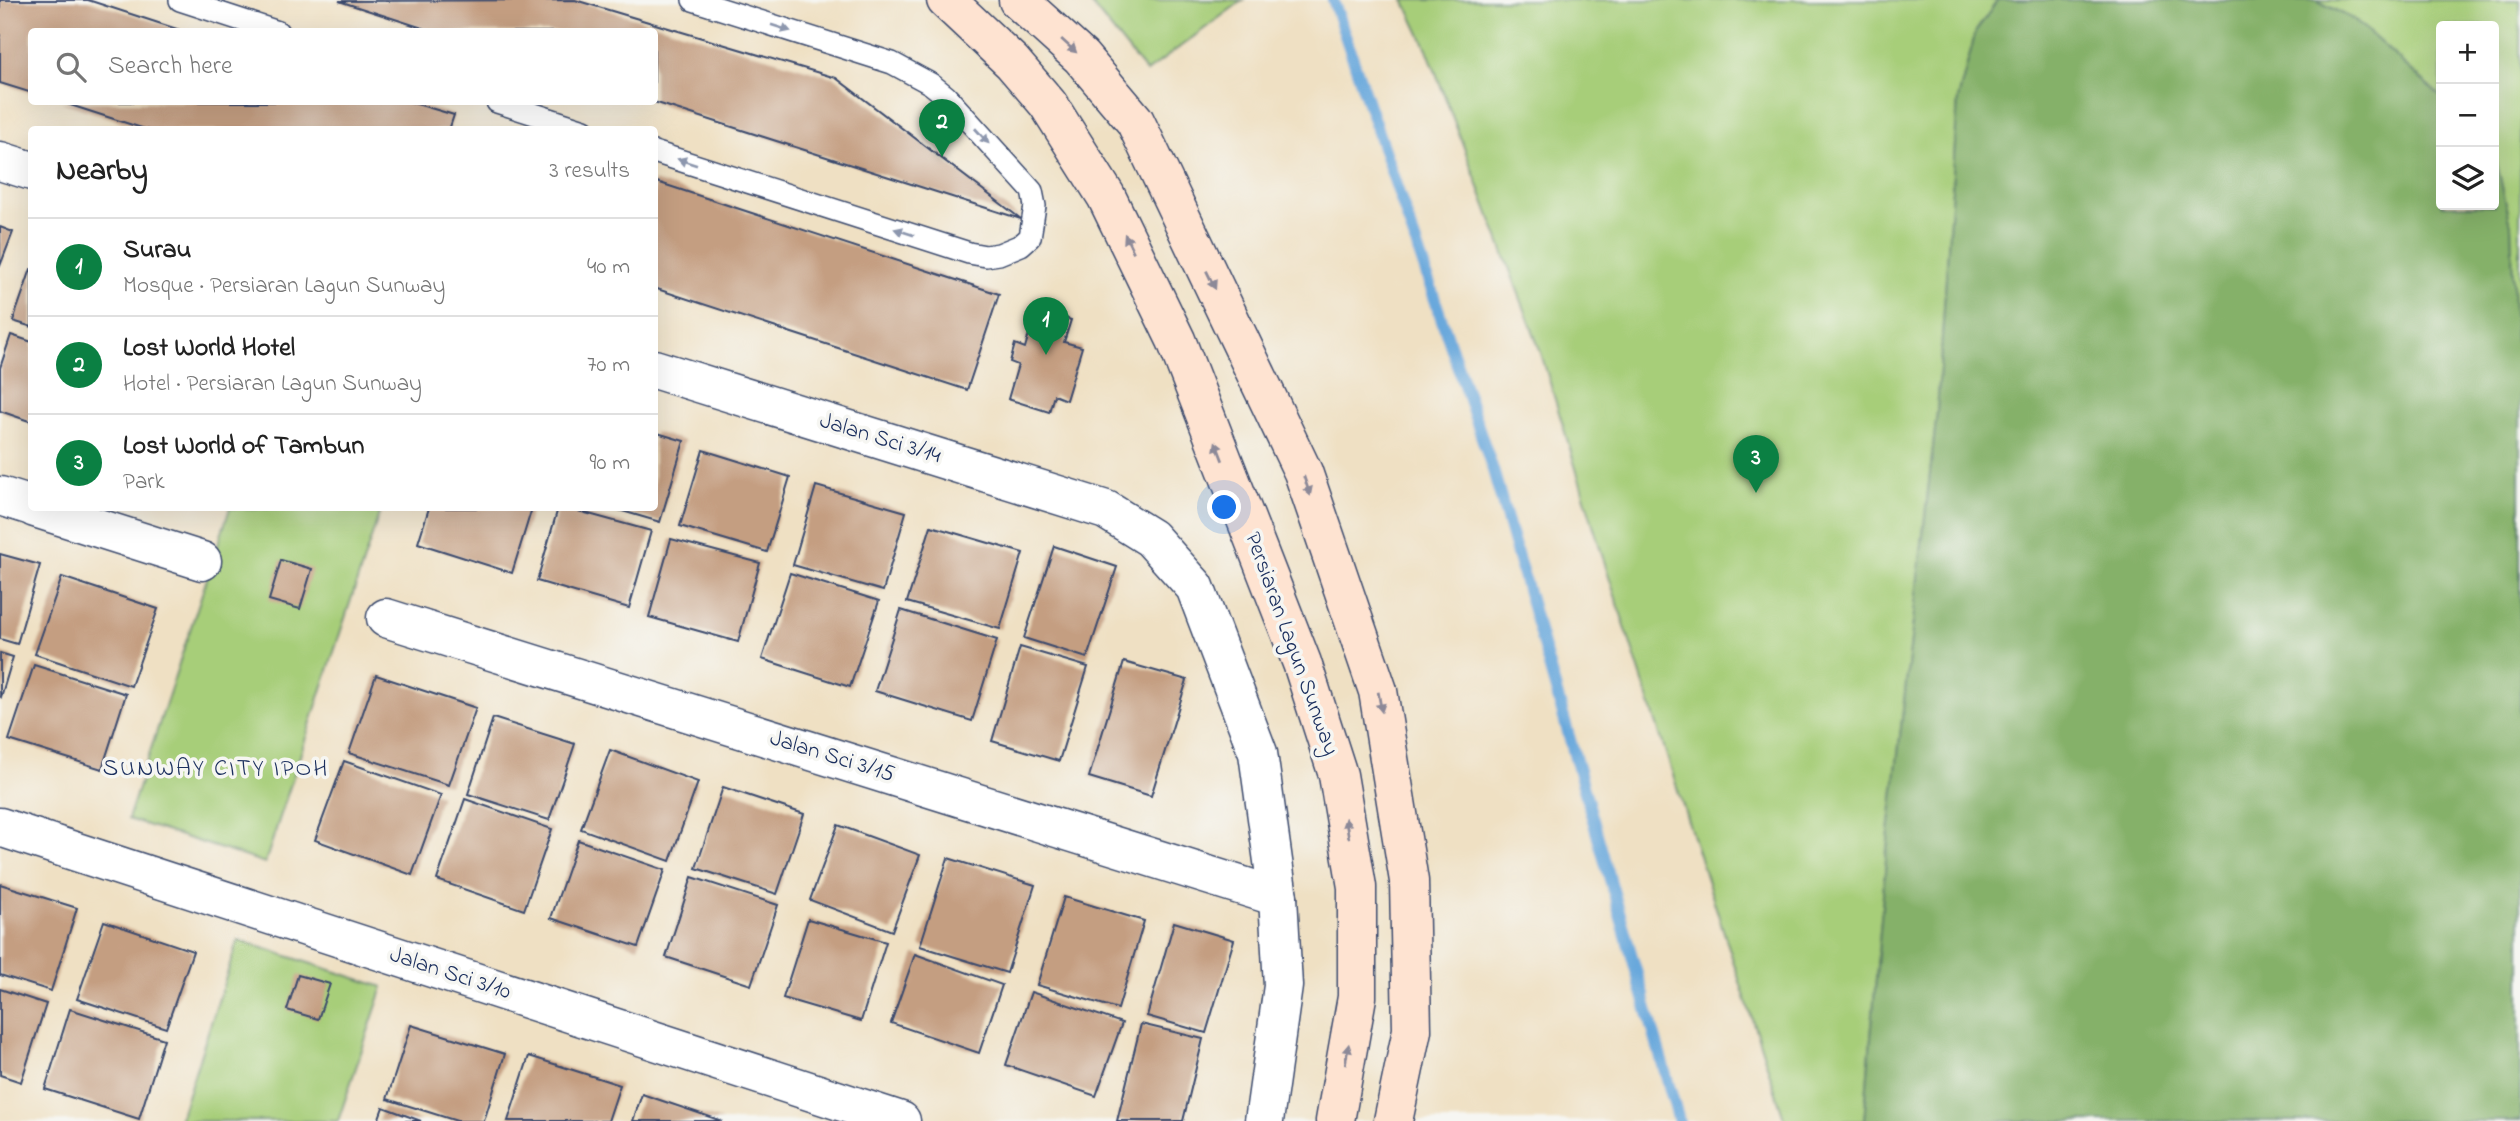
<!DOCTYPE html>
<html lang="en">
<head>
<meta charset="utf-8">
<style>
	body { margin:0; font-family:"Indie Flower",sans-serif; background:#f6f6f6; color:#222 }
	.controls { position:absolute; right:21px; top:21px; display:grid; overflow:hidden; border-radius:7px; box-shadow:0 7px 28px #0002 }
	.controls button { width:63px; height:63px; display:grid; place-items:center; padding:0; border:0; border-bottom:2px solid #e0e0e0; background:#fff; color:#222; font:35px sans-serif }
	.you { position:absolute; left:1225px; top:508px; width:24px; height:24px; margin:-18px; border:5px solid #fff; border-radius:50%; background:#1a73e8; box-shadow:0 0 0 10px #1a73e833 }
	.badge { display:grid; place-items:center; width:46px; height:46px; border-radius:50%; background:#0b8043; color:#fff; font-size:23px; font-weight:700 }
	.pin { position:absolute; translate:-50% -58px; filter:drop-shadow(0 2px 4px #0008) }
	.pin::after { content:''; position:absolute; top:37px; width:24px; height:21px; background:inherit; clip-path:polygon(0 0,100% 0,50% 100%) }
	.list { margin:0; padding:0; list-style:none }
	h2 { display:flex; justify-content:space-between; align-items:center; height:91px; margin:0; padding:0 28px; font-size:30px }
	h2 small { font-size:23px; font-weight:400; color:#767676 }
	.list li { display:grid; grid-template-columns:46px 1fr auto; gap:21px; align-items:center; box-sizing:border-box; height:98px; padding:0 28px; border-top:2px solid #e0e0e0 }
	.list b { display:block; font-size:26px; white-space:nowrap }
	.list p { margin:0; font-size:23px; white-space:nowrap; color:#767676 }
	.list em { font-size:23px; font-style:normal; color:#767676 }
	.icon { flex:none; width:38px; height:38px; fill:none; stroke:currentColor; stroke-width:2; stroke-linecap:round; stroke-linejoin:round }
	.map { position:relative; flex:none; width:2520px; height:1121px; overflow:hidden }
	.search { position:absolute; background:#fff; box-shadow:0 7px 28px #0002; left:28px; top:28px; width:630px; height:77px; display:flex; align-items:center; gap:18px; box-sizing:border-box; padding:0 24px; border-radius:7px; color:#767676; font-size:26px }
	.panel { position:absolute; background:#fff; box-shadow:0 7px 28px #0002; left:28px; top:126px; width:630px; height:385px; border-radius:7px }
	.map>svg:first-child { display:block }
	.green { fill:#a7ce79; stroke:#617e6c; stroke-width:2 }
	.forest { fill:#85b169; stroke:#507064; stroke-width:2 }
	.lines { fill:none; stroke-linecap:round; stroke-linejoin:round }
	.stream { stroke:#69a8dc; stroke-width:12 }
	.building { fill:#c49e81 }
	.lane-casing { stroke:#3b4a6d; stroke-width:24 }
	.street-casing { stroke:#3b4a6d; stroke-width:41 }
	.secondary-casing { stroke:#3b4a6d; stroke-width:41 }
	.lane { stroke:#fff; stroke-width:21 }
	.street { stroke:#fff; stroke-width:38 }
	.secondary { stroke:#fee3d1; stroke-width:38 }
	.oneway { fill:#8d97ae }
	.oneway2 { fill:#8c8998 }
	.labels { text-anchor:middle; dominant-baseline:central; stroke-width:7; stroke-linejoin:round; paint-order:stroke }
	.street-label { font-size:23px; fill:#1b2f5e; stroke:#f6f6f2 }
	.neighbourhood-label { font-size:24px; letter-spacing:2px; fill:#1b2f5e; stroke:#f6f6f2 }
</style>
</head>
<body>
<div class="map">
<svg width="2520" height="1121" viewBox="0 0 2520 1121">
	<rect width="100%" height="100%" fill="#f6f6f2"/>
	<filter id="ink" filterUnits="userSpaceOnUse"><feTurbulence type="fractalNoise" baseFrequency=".0143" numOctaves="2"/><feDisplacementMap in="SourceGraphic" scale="14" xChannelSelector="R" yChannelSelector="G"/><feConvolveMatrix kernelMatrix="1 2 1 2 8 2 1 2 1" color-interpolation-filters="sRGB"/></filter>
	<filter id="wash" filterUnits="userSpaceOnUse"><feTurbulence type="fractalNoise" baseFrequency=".00686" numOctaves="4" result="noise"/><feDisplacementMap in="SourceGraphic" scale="28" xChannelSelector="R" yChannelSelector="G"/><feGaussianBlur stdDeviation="1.57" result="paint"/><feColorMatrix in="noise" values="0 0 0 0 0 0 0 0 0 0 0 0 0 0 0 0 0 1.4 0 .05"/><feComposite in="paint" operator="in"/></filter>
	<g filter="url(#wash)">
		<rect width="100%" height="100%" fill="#efe0c3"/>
		<g class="green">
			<polygon points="1088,0 1243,0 1146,72"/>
			<polygon points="1404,0 1998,0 1976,31 1958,99 1937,412 1886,859 1864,1121 1785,1121 1608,574 1540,350 1427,49"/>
			<polygon points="2316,0 2520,0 2520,348 2515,341 2511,225 2494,152 2494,26 2441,26 2441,97 2355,20"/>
			<polygon points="230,508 381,508 265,863 128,819"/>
			<polygon points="238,940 383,987 338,1121 179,1121"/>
		</g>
		<polygon class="forest" points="1998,0 2316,0 2355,20 2441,97 2441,205 2494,205 2494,152 2511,225 2515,340 2520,348 2520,1121 1864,1121 1886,859 1937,412 1958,99 1976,31"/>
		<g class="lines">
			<polyline class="stream" points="1333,0 1493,470 1679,1121"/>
		</g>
		<g id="blocks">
			<g class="building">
				<polygon points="0,0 88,0 186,32 32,32 32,93 0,83"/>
				<polygon points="575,0 836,78 1021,219 654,102 654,32 435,32 339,1"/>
				<polygon points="61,102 410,102 454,115 449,130 148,130"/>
				<polygon points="654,181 999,294 967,390 654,288"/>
				<polygon points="0,227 13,232 0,266"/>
				<polygon points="31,269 32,269 32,327 13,321"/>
				<polygon points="1036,309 1071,320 1064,342 1082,347 1066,400 1054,395 1049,412 1008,399 1018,365 1010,362 1015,344 1025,348"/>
				<polygon points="11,335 32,342 32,422 0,411 0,368"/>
				<polygon points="654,432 684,441 660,522 612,508 654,508"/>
				<polygon points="703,450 790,477 767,552 680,526"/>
				<polygon points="816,486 906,512 883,591 793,565"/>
				<polygon points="429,508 532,508 512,573 418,543"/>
				<polygon points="558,508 567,508 651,531 629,608 537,581"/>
				<polygon points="931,526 1023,553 1000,629 907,602"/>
				<polygon points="671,539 760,563 738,642 649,617"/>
				<polygon points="1054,546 1117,567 1087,658 1024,638"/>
				<polygon points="0,554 40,565 17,644 0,639"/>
				<polygon points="281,560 312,569 300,609 269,600"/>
				<polygon points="790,573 879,601 850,687 762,659"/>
				<polygon points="62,577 158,609 131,686 35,654"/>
				<polygon points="901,610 997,640 972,721 875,691"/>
				<polygon points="1020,647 1088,667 1059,761 992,741"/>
				<polygon points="0,653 13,657 1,697 0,696"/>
				<polygon points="1124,662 1187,680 1151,796 1089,777"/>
				<polygon points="34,665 126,694 102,769 9,740"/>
				<polygon points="376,675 476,708 449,785 349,753"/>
				<polygon points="493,718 575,744 549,820 468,794"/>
				<polygon points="610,750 698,782 670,861 581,829"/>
				<polygon points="344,761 441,795 412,875 315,840"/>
				<polygon points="723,787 804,814 777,894 696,868"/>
				<polygon points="465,799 552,829 524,910 437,880"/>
				<polygon points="838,825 920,855 892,931 810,900"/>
				<polygon points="578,840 665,870 638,947 551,918"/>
				<polygon points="948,858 1035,885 1007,973 920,946"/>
				<polygon points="692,877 778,905 751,985 666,957"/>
				<polygon points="0,884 77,908 51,991 0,975"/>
				<polygon points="1064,897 1144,921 1118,1009 1037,985"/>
				<polygon points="808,919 886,942 861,1021 783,998"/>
				<polygon points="104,921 193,951 166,1028 77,999"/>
				<polygon points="1174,922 1234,940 1206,1033 1147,1016"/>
				<polygon points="915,954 1002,985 979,1053 891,1023"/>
				<polygon points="298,975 330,984 318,1019 287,1010"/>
				<polygon points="0,989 46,1004 21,1082 0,1075"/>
				<polygon points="1031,992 1122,1023 1096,1096 1006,1065"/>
				<polygon points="70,1009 164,1039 139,1119 45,1089"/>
				<polygon points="1141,1024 1203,1039 1183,1121 1117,1121"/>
				<polygon points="411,1025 505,1054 484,1121 457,1121 387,1099"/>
				<polygon points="529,1056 620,1085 608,1121 508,1121"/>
				<polygon points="642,1094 722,1121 633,1121"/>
				<polygon points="383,1107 421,1121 378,1121"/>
			</g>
		</g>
	</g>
	<g filter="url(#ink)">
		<use href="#blocks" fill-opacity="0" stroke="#3b4a6d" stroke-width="2"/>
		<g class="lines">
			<g class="lane-casing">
				<g id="lane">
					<polyline points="180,0 278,32"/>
					<polyline points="497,102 584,130"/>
					<polyline points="654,152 969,253 986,256 999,254 1021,245 1030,237 1035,206 1032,191 946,96 931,84 892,63 693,0"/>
				</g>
			</g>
			<g class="street-casing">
				<g id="street">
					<polyline points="0,161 32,171"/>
					<polyline points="654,369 1106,510 1151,538 1195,587 1258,753 1278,897 1283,986 1264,1121"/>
					<polyline points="0,496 32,506"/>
					<polyline points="35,508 202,561"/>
					<polyline points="386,618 1278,897"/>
					<polyline points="0,827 901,1121"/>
				</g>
			</g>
			<g class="secondary-casing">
				<g id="secondary">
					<polyline points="946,0 1012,62 1048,104 1106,196 1176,340 1302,663 1338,775 1357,887 1357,997 1335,1121"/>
					<polyline points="1018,0 1081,57 1135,121 1303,472 1378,691 1409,881 1412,1030 1393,1121"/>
				</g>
			</g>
			<use href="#lane" class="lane"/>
			<use href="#street" class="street"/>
			<use href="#secondary" class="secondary"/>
		</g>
		<defs><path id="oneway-solid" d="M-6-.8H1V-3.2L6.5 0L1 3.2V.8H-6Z" transform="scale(1.75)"/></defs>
		<g class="oneway">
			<use href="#oneway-solid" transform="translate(781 28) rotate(18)"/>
			<use href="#oneway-solid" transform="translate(982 136) rotate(48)"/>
			<use href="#oneway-solid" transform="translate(687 162) rotate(-162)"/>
			<use href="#oneway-solid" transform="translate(904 232) rotate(-162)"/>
		</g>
		<g class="oneway2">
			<use href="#oneway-solid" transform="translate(1069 46) rotate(42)"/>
			<use href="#oneway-solid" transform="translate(1129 243) rotate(-116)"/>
			<use href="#oneway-solid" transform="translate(1211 280) rotate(64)"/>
			<use href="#oneway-solid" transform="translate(1219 451) rotate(-111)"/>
			<use href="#oneway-solid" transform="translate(1307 486) rotate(71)"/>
			<use href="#oneway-solid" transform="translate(1380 702) rotate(80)"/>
			<use href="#oneway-solid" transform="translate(1347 828) rotate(-100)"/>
			<use href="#oneway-solid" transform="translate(1347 1054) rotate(-80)"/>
		</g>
	</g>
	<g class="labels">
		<g class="street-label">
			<text transform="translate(880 439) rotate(17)">Jalan Sci 3/14</text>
			<text transform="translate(1291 644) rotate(70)">Persiaran Lagun Sunway</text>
			<text transform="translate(832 757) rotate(17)">Jalan Sci 3/15</text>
			<text transform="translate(450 974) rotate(18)">Jalan Sci 3/10</text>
		</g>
		<g class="neighbourhood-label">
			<text x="216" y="769">SUNWAY CITY IPOH</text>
		</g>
	</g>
</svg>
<div class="controls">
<button>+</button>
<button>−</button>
<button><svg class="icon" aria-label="layers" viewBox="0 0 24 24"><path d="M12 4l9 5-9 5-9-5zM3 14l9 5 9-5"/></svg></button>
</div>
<div class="you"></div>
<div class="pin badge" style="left:1046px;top:355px">1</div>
<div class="pin badge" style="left:942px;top:157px">2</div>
<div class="pin badge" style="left:1756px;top:493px">3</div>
<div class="search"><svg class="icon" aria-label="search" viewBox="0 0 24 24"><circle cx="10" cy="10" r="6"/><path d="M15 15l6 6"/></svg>Search here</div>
<section class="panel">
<h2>Nearby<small>3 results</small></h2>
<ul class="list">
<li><span class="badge">1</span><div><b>Surau</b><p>Mosque · Persiaran Lagun Sunway</p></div><em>40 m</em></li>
<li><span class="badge">2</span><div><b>Lost World Hotel</b><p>Hotel · Persiaran Lagun Sunway</p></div><em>70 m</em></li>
<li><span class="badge">3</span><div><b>Lost World of Tambun</b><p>Park</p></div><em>90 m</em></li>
</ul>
</section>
</div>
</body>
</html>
